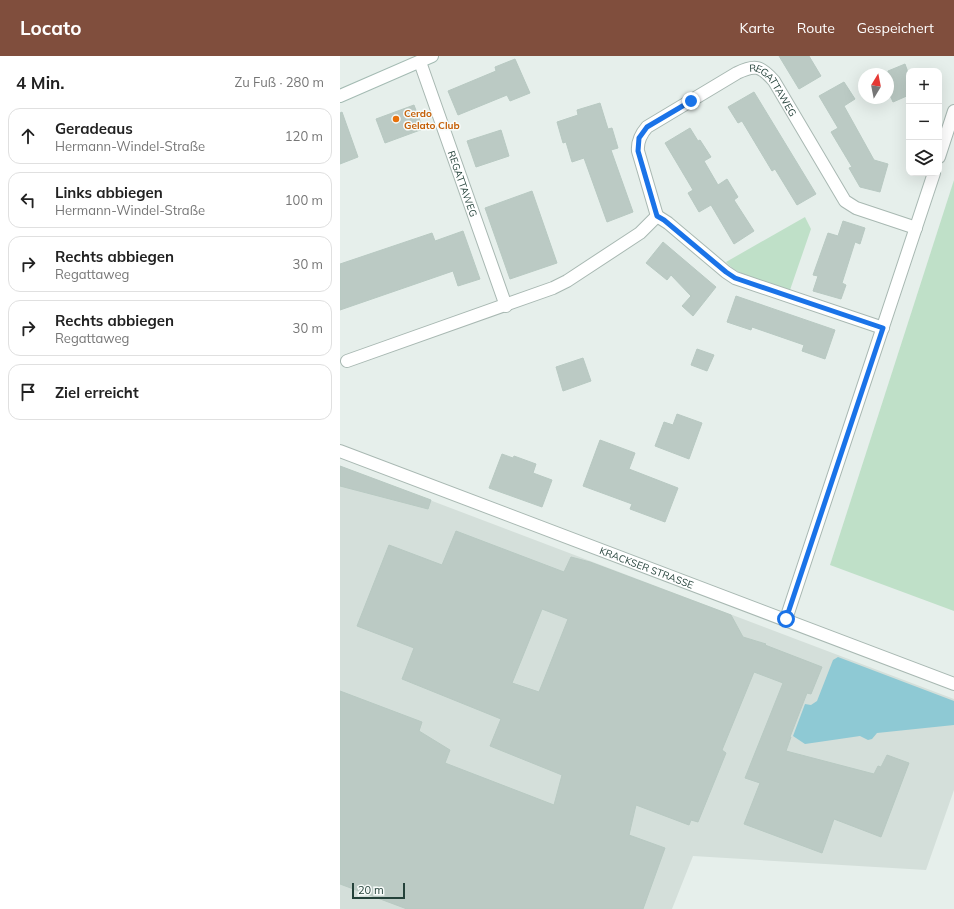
<!DOCTYPE html>
<html lang="de">
<head>
<meta charset="utf-8">
<style>
	body { margin:0; font-family:Mulish,sans-serif; background:#f6f6f6; color:#222 }
	.controls { position:absolute; right:12px; top:12px; display:grid; overflow:hidden; border-radius:8px; box-shadow:0 4px 16px #0002 }
	.controls button { width:36px; height:36px; display:grid; place-items:center; padding:0; border:0; border-bottom:1px solid #e0e0e0; background:#fff; color:#222; font:20px sans-serif }
	.compass { position:absolute; left:518px; top:12px; width:36px; height:36px; border-radius:50%; background:#fff; box-shadow:0 4px 16px #0002; rotate:10deg }
	.scale { position:absolute; left:12px; bottom:10px; width:53px; box-sizing:border-box; padding-left:4px; border:2px solid #24423a; border-top:0; font-size:11px; line-height:14px; white-space:nowrap; color:#24423a; -webkit-text-stroke:3px #f7fbf9; paint-order:stroke }
	.stop { position:absolute; width:12px; height:12px; margin:-9px; border:3px solid #1a73e8; border-radius:50%; background:#fff }
	.stop.end { background:#1a73e8; border-color:#fff; box-shadow:0 1px 4px #0008 }
	.list { margin:0; padding:0; list-style:none }
	h2 { display:flex; justify-content:space-between; align-items:center; height:52px; margin:0; padding:0 16px; font-size:17px }
	h2 small { font-size:13px; font-weight:400; color:#767676 }
	.list li { display:grid; grid-template-columns:26px 1fr auto; gap:12px; align-items:center; box-sizing:border-box; height:56px; margin:0 8px 8px; padding:0 8px; border:1px solid #e0e0e0; border-radius:12px }
	.list b { display:block; font-size:15px; white-space:nowrap }
	.list p { margin:0; font-size:13px; white-space:nowrap; color:#767676 }
	.list em { font-size:13px; font-style:normal; color:#767676 }
	.icon { flex:none; width:22px; height:22px; fill:none; stroke:currentColor; stroke-width:2; stroke-linecap:round; stroke-linejoin:round }
	.map { position:relative; flex:none; width:614px; height:853px; overflow:hidden }
	header { display:flex; align-items:center; gap:24px; box-sizing:border-box; height:56px; padding:0 20px; background:#804e3d; color:#fff }
	header strong { font-size:19px }
	nav { display:flex; gap:22px; margin-inline-start:auto; font-size:14px }
	main { display:flex }
	aside { flex:1; background:#fff }
	.map>svg:first-child { display:block }
	.built { fill:#d4dfda }
	.green { fill:#bfe0c8 }
	.water { fill:#8ec9d4 }
	.building { fill:#bbcac4; stroke:#b8c9c2; fill-rule:evenodd }
	.lines { fill:none; stroke-linecap:round; stroke-linejoin:round }
	.minor-casing { stroke:#a8b8b2; stroke-width:14 }
	.tertiary-casing { stroke:#a8b8b2; stroke-width:14 }
	.secondary-casing { stroke:#a4bbb3; stroke-width:14 }
	.minor { stroke:#fff; stroke-width:12 }
	.tertiary { stroke:#fff; stroke-width:12 }
	.secondary { stroke:#fff; stroke-width:12 }
	.route { stroke:#1a73e8; stroke-width:5 }
	.food-dot { fill:#e8710a; stroke:#f7fbf9; stroke-width:1.5 }
	.labels { text-anchor:middle; dominant-baseline:central; stroke-width:3; stroke-linejoin:round; paint-order:stroke }
	.street-label { font-size:10px; fill:#24423a; stroke:#f7fbf9 }
	.food-label { font-size:10px; font-weight:bold; fill:#c56008; stroke:#f7fbf9; text-anchor:start }
</style>
</head>
<body>
<header>
<strong>Locato</strong>
<nav><a>Karte</a><a>Route</a><a>Gespeichert</a></nav>
</header>
<main>
<aside>
<h2>4 Min.<small>Zu Fuß · 280 m</small></h2>
<ul class="list">
<li><svg class="icon" aria-label="ahead" viewBox="0 0 24 24"><path d="M12 20V5M6 11l6-6 6 6"/></svg><div><b>Geradeaus</b><p>Hermann-Windel-Straße</p></div><em>120 m</em></li>
<li><svg class="icon" aria-label="left" viewBox="0 0 24 24"><path d="M17 20v-9H6M10 6l-5 5 5 5"/></svg><div><b>Links abbiegen</b><p>Hermann-Windel-Straße</p></div><em>100 m</em></li>
<li><svg class="icon" aria-label="right" viewBox="0 0 24 24"><path d="M7 20v-9h11M14 6l5 5-5 5"/></svg><div><b>Rechts abbiegen</b><p>Regattaweg</p></div><em>30 m</em></li>
<li><svg class="icon" aria-label="right" viewBox="0 0 24 24"><path d="M7 20v-9h11M14 6l5 5-5 5"/></svg><div><b>Rechts abbiegen</b><p>Regattaweg</p></div><em>30 m</em></li>
<li><svg class="icon" aria-label="arrive" viewBox="0 0 24 24"><path d="M6 21V4h12l-3 4 3 4H6"/></svg><div><b>Ziel erreicht</b></div></li>
</ul>
</aside>
<div class="map">
<svg width="614" height="853" viewBox="0 0 614 853">
	<rect width="100%" height="100%" fill="#e6efeb"/>
	<polygon class="built" points="0,410 614,643 614,734 586,814 353,800 332,853 0,853"/>
	<g class="green">
		<polygon points="614,124 614,555 490,509"/>
		<path d="M 465,161 L 471,173 L 450,234 C 434,228 396,220 386,206 Z"/>
	</g>
	<polygon class="water" points="498,601 614,645 614,669 537,677 532,683 528,684 520,680 465,688 453,680 465,648 471,649 477,645 493,604"/>
	<g class="building">
		<polygon points="439,0 469,0 481,20 459,33"/>
		<polygon points="175,3 190,37 170,45 167,39 118,59 108,35 156,15 155,11"/>
		<polygon points="565,8 569,19 569,39 553,46 548,35 548,15"/>
		<polygon points="504,26 515,43 504,50 534,104 548,108 540,136 520,131 509,112 512,111 491,76 498,72 479,40"/>
		<polygon points="414,36 476,138 457,149 435,113 432,115 402,65 398,67 388,51"/>
		<polygon points="260,47 268,73 272,72 278,92 271,94 293,156 267,166 244,102 232,106 226,86 223,87 217,66 238,59 237,54"/>
		<polygon points="74,49 83,73 45,87 36,63"/>
		<polygon points="2,56 18,101 0,108 0,57"/>
		<polygon points="350,72 358,85 360,84 371,101 364,105 378,129 387,123 398,141 394,144 414,175 394,188 371,149 359,156 348,137 353,134 325,87"/>
		<polygon points="161,74 169,100 136,111 127,85"/>
		<polygon points="192,135 217,207 170,223 145,152"/>
		<polygon points="503,165 525,172 520,188 515,186 502,227 506,229 501,243 473,235 478,220 473,219 488,177 498,180"/>
		<polygon points="123,175 140,223 118,230 113,215 0,254 0,208 92,177 95,185"/>
		<polygon points="323,186 376,231 353,260 342,250 351,240 331,219 327,224 306,207"/>
		<polygon points="396,240 495,274 485,303 462,295 464,289 412,271 411,274 387,266"/>
		<polygon points="357,293 374,299 367,315 351,309"/>
		<polygon points="243,302 251,325 223,335 216,311"/>
		<polygon points="337,358 362,367 349,403 315,390 324,366 333,369"/>
		<polygon points="260,384 295,397 289,413 338,432 325,466 290,453 292,448 243,430"/>
		<polygon points="162,398 173,402 174,400 196,408 193,417 212,424 202,451 149,432"/>
		<polygon points="0,410 91,444 88,453 0,430"/>
		<path d="M 116,475 L 224,516 L 231,501 L 250,506 L 391,559 L 403,581 L 426,588 L 425,589 L 482,611 L 471,638 L 467,637 L 450,681 L 451,681 L 446,695 L 534,718 L 538,710 L 541,711 L 547,699 L 569,707 L 541,781 L 494,763 L 482,797 L 404,768 L 420,727 L 405,722 L 443,627 L 414,616 L 382,694 L 386,697 L 358,766 L 351,764 L 349,769 L 296,749 L 289,779 L 325,792 L 303,853 L 67,853 L 0,828 L 0,635 L 82,666 L 79,675 L 110,694 L 105,707 L 214,749 L 222,719 L 150,690 L 161,663 L 62,623 L 74,592 L 17,570 L 49,489 L 102,509 ZM 202,553 L 228,563 L 199,636 L 172,627 Z"/>
	</g>
	<g class="lines">
		<g class="minor-casing">
			<g id="minor">
				<path id="s1" d="M 80,6 L 166,250"/>
				<polyline points="599,101 614,55"/>
				<path id="s2" d="M 317,160 L 298,95 C 297,85 301,78 307,71 L 397,17 C 415,8 421,10 434,25 L 505,145 L 516,152 L 576,172"/>
				<polyline points="317,160 328,167 386,216 395,222 543,272"/>
				<polyline points="7,305 213,232 227,225 300,177 317,160"/>
				<polyline points="446,563 594,117"/>
			</g>
		</g>
		<g class="tertiary-casing">
			<g id="tertiary">
				<path id="s3" d="M 0,395 L 614,628"/>
			</g>
		</g>
		<g class="secondary-casing">
			<polyline id="secondary" points="0,40 92,0"/>
		</g>
		<use href="#minor" class="minor"/>
		<use href="#tertiary" class="tertiary"/>
		<use href="#secondary" class="secondary"/>
	</g>
	<g class="lines">
		<polyline class="route" points="351,45 307,71 299,82 298,95 317,160 324,164 386,216 395,222 543,272 446,563"/>
	</g>
	<circle class="food-dot" cx="56" cy="63" r="4"/>
	<g class="labels">
		<g class="street-label">
			<text stroke="none"><textPath href="#s2" startOffset="247">REGATTAWEG</textPath></text>
			<text stroke="none"><textPath href="#s1" startOffset="129">REGATTAWEG</textPath></text>
			<text stroke="none"><textPath href="#s3" startOffset="328">KRACKSER STRASSE</textPath></text>
		</g>
		<g class="food-label">
			<text x="64" y="57">Cerdo<tspan x="64" dy="12">Gelato Club</tspan></text>
		</g>
	</g>
</svg>
<div class="controls">
<button>+</button>
<button>−</button>
<button><svg class="icon" aria-label="layers" viewBox="0 0 24 24"><path d="M12 4l9 5-9 5-9-5zM3 14l9 5 9-5"/></svg></button>
</div>
<svg class="compass" viewBox="-18 -18 36 36"><path d="M0-13l5 13h-10z" fill="#e53935"/><path d="M0 13l5-13h-10z" fill="#767676"/></svg>
<div class="scale">20 m</div>
<div class="stop" style="left:446px;top:563px"></div>
<div class="stop end" style="left:351px;top:45px"></div>
</div>
</main>
</body>
</html>
